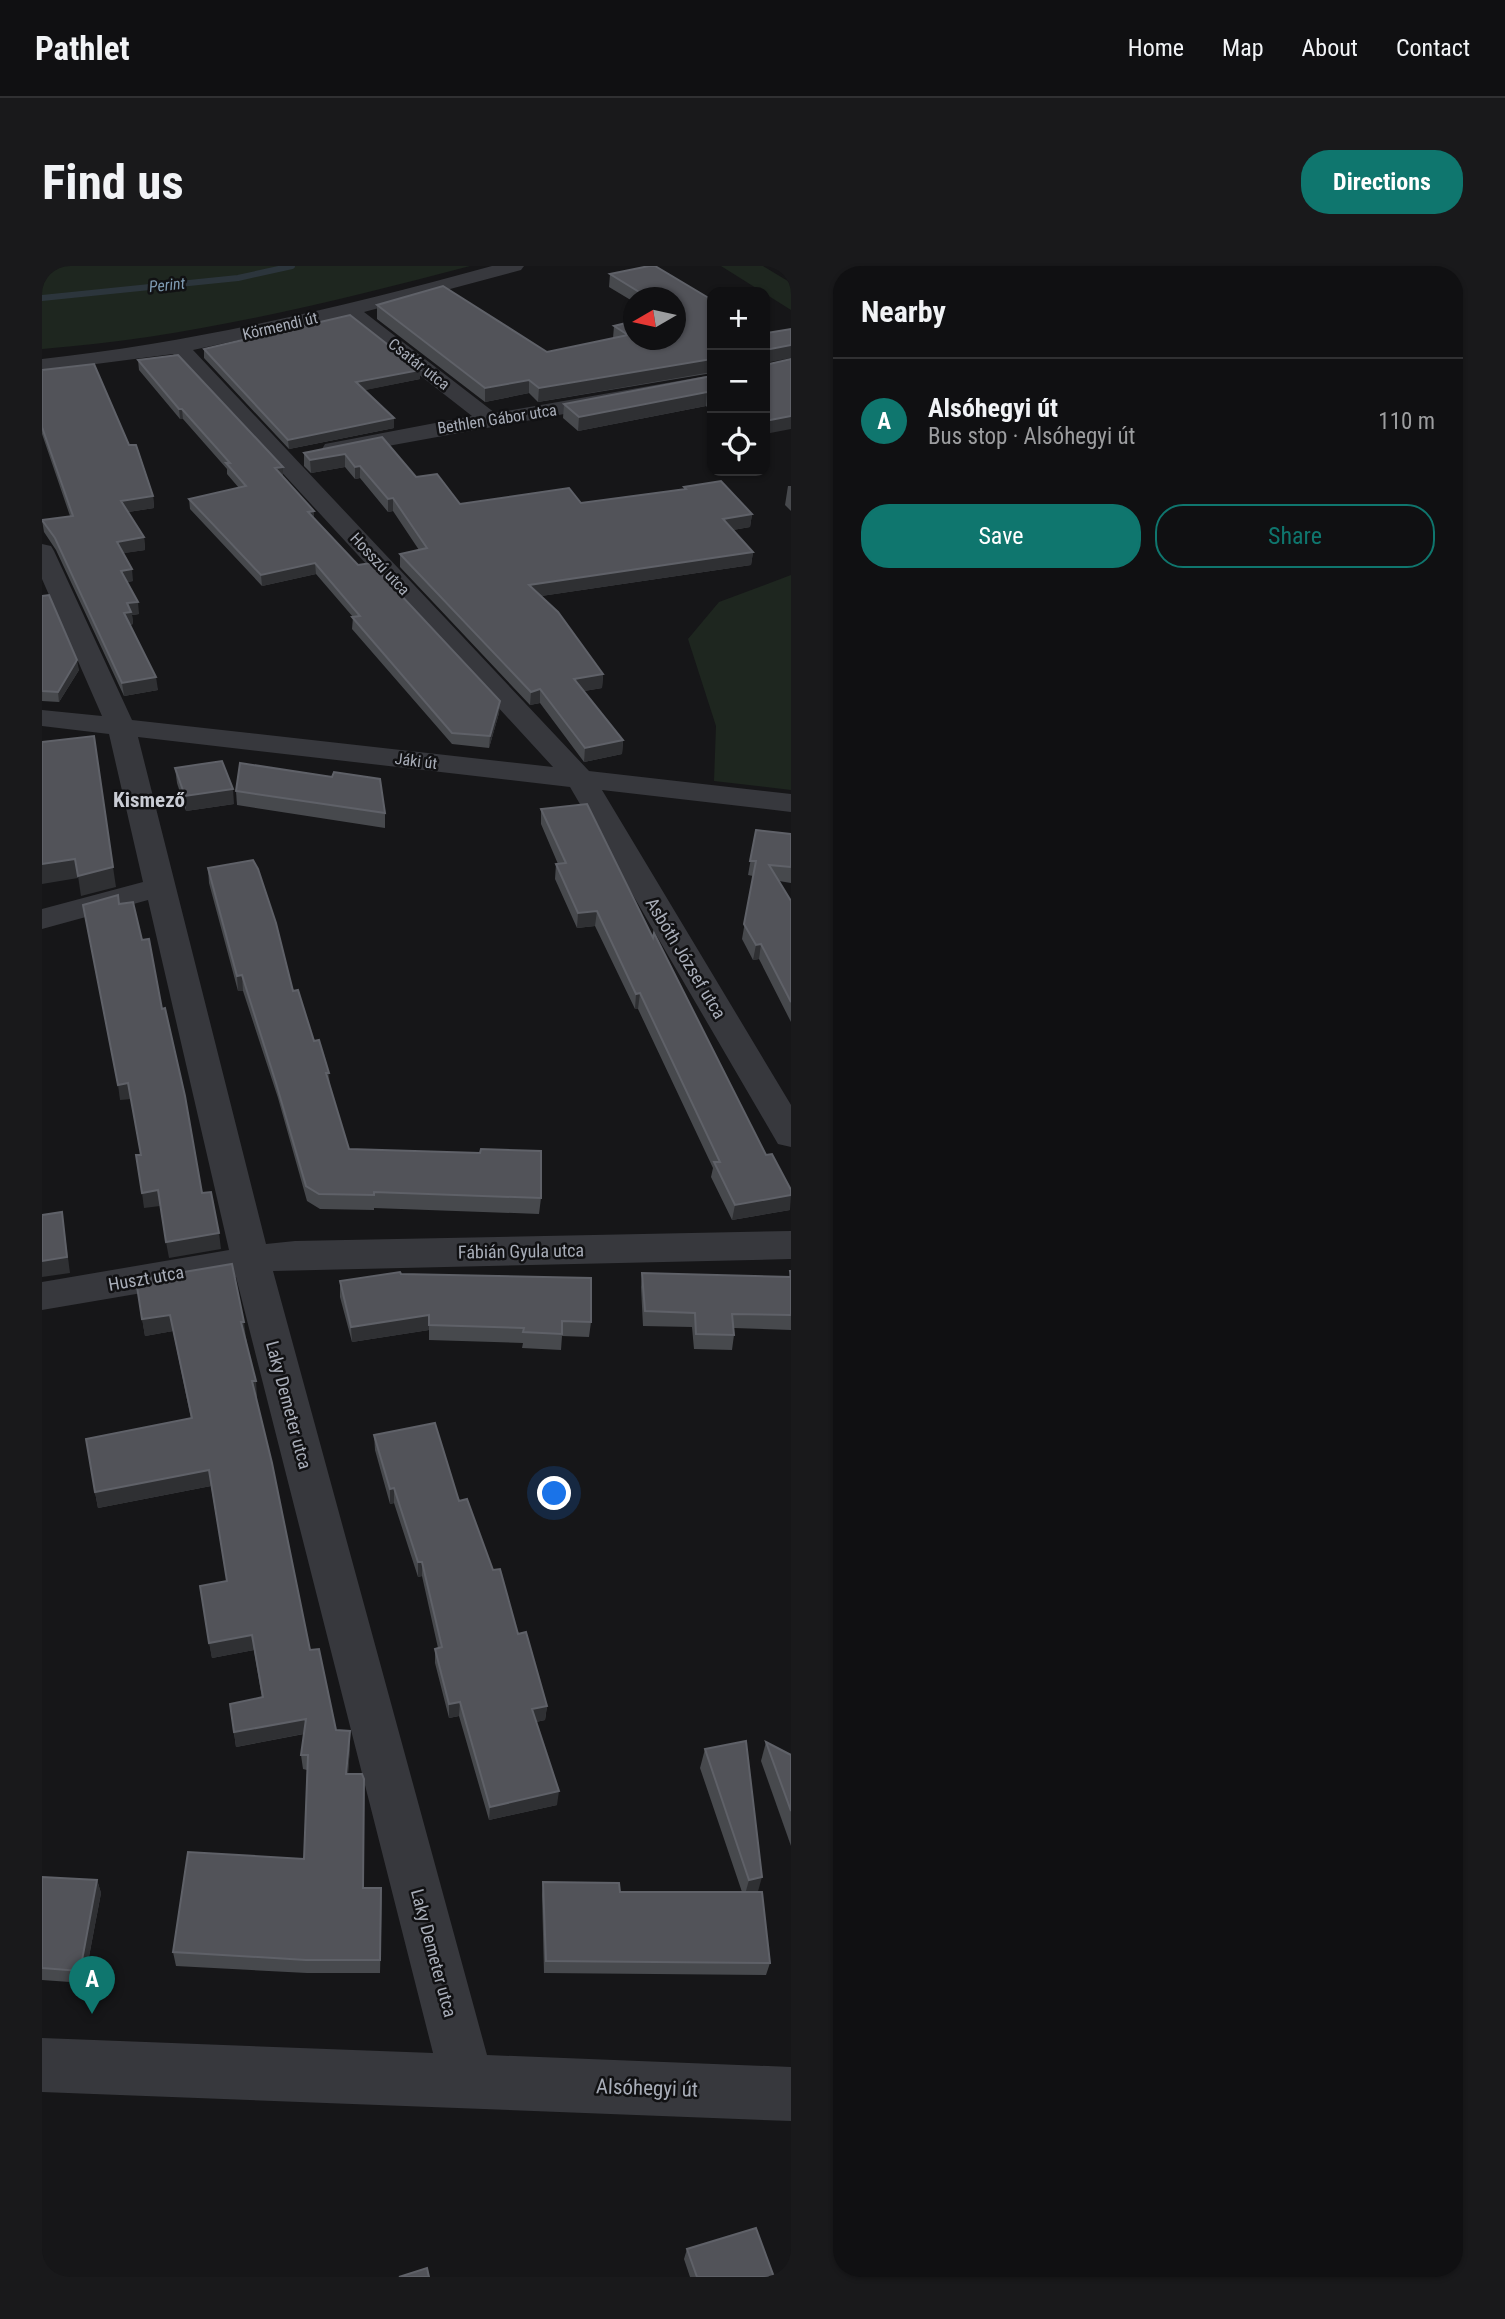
<!DOCTYPE html>
<html lang="en">
<head>
<meta charset="utf-8">
<style>
	body { margin:0; font-family:"Roboto Condensed",sans-serif; background:#19191b; color:#f1f3f6 }
	.controls { position:absolute; right:21px; top:21px; display:grid; overflow:hidden; border-radius:14px; box-shadow:0 2px 5px #0004 }
	.controls button { width:63px; height:63px; display:grid; place-items:center; padding:0; border:0; border-bottom:2px solid #303032; background:#101012; color:#f1f3f6; font:35px sans-serif }
	.compass { position:absolute; left:581px; top:21px; width:63px; height:63px; border-radius:50%; background:#101012; box-shadow:0 2px 5px #0004; rotate:261deg }
	.you { position:absolute; left:513px; top:1228px; width:24px; height:24px; margin:-18px; border:5px solid #fff; border-radius:50%; background:#1a73e8; box-shadow:0 0 0 10px #1a73e833 }
	.badge { display:grid; place-items:center; width:46px; height:46px; border-radius:50%; background:#0f766e; color:#fff; font-size:23px; font-weight:700 }
	.pin { position:absolute; translate:-50% -58px; filter:drop-shadow(0 2px 4px #0008) }
	.pin::after { content:''; position:absolute; top:37px; width:24px; height:21px; background:inherit; clip-path:polygon(0 0,100% 0,50% 100%) }
	.list { margin:0; padding:0; list-style:none }
	h2 { display:flex; justify-content:space-between; align-items:center; height:91px; margin:0; padding:0 28px; font-size:30px }
	h2 small { font-size:23px; font-weight:400; color:#9c9d9f }
	.list li { display:grid; grid-template-columns:46px 1fr auto; gap:21px; align-items:center; box-sizing:border-box; height:126px; padding:0 28px; border-top:2px solid #303032 }
	.list b { display:block; font-size:26px; white-space:nowrap }
	.list p { margin:0; font-size:23px; white-space:nowrap; color:#9c9d9f }
	.list em { font-size:23px; font-style:normal; color:#9c9d9f }
	.actions { display:flex; gap:14px; padding:21px 28px }
	.actions a { flex:1; padding:16px 0; border:2px solid #0f766e; border-radius:28px; text-align:center; font-size:24px; color:#0f766e }
	.actions .main { background:#0f766e; color:#fff }
	.icon { flex:none; width:38px; height:38px; fill:none; stroke:currentColor; stroke-width:2; stroke-linecap:round; stroke-linejoin:round }
	.map { position:relative; flex:none; width:749px; height:2011px; overflow:hidden; border-radius:28px }
	header { display:flex; align-items:center; gap:42px; box-sizing:border-box; height:98px; padding:0 35px; background:#101012; border-bottom:2px solid #303032 }
	header strong { font-size:33px }
	nav { display:flex; gap:38px; margin-inline-start:auto; font-size:24px }
	.intro { display:flex; align-items:center; justify-content:space-between; box-sizing:border-box; height:168px; padding:0 42px }
	h1 { margin:0; font-size:49px }
	.button { padding:18px 32px; border-radius:28px; background:#0f766e; color:#fff; font-size:24px; font-weight:700 }
	main { display:flex; gap:42px; padding:0 42px }
	aside { flex:1; background:#101012; border-radius:28px; box-shadow:0 2px 5px #0004 }
	.map>svg:first-child { display:block }
	.green { fill:#1e261f }
	.lines { fill:none; stroke-linecap:round; stroke-linejoin:round }
	.stream { stroke:#2c353c; stroke-width:6 }
	.minor { fill:#37383d; fill-rule:evenodd }
	.wall { fill:#47494d }
	.shaded-wall { fill:#2f3033 }
	.building { fill:#525359; stroke:#5f6168; stroke-width:2 }
	.labels { text-anchor:middle; dominant-baseline:central; stroke-width:5; stroke-linejoin:round; paint-order:stroke }
	.far-water-label { font-size:16px; font-style:italic; fill:#7f9bb3; stroke:#111113 }
	.far-street-label { font-size:16px; fill:#a8adb8; stroke:#111113 }
	.street-label { font-size:18px; fill:#a8adb8; stroke:#111113 }
	.far-district-label { font-size:21px; font-weight:bold; fill:#c9ccd4; stroke:#111113 }
	.near-street-label { font-size:21px; fill:#a8adb8; stroke:#111113 }
</style>
</head>
<body>
<header>
<strong>Pathlet</strong>
<nav><a>Home</a><a>Map</a><a>About</a><a>Contact</a></nav>
</header>
<div class="intro"><h1>Find us</h1><a class="button">Directions</a></div>
<main>
<div class="map">
<svg width="749" height="2011" viewBox="0 0 749 2011">
	<rect width="100%" height="100%" fill="#161618"/>
	<g class="green">
		<path d="M 0,0 L 428,0 C 287,37 145,72 0,83 Z"/>
		<polygon points="679,0 721,0 749,17 749,44"/>
		<polygon points="749,309 749,524 672,515 674,460 646,373 677,336"/>
	</g>
	<g class="lines">
		<polyline class="stream" points="0,32 196,12 250,0"/>
		<path class="minor" d="M 450,0 L 482,0 L 479,4 L 322,46 L 453,147 L 670,109 L 670,121 L 291,190 L 283,188 L 280,183 L 283,178 L 430,150 L 303,51 L 151,84 L 547,505 L 749,528 L 749,546 L 560,524 L 749,839 L 749,881 L 736,878 L 528,521 L 96,471 L 224,978 L 253,975 L 749,965 L 749,993 L 231,1005 L 445,1789 L 749,1801 L 749,1855 L 0,1826 L 0,1772 L 391,1787 L 194,1011 L 0,1044 L 0,1016 L 187,984 L 106,634 L 0,663 L 0,643 L 101,616 L 67,468 L 0,460 L 0,444 L 60,450 L 0,313 L 0,278 L 9,280 L 12,285 L 90,454 L 511,501 L 131,88 L 0,105 L 0,93 C 153,76 302,41 450,0 Z"/>
	</g>
	<g class="wall">
		<polygon points="568,8 670,34 670,107 496,136 487,127 443,136 335,53 335,39 505,86 571,72 572,60 634,74 634,32 592,32 592,36 567,21"/>
		<polygon points="162,83 378,113 322,124 352,162 247,183 162,92"/>
		<polygon points="96,94 241,201 241,211 272,245 272,253 316,299 458,435 457,447 447,482 410,478 310,363 311,351 274,308 220,320 148,243 147,233 197,222 185,208 185,203 141,153 138,153 97,104"/>
		<polygon points="0,104 87,179 111,230 112,242 86,246 102,271 103,284 81,287 91,315 85,316 97,348 90,349 91,358 88,359 116,424 82,430 14,284 2,266 0,254 28,250 0,168"/>
		<polygon points="670,110 670,146 664,140 536,165 521,152 522,138"/>
		<polygon points="340,171 374,211 418,238 539,237 642,223 642,221 710,248 708,261 691,264 711,286 709,299 499,330 561,408 560,422 542,425 581,474 580,488 542,496 498,437 488,439 358,301 358,288 377,284 351,245 346,246 318,212 313,213 303,201 269,207 262,200 262,187"/>
		<polygon points="746,220 749,220 749,245 743,239"/>
		<polygon points="0,330 37,404 17,436 0,435"/>
		<polygon points="133,502 192,538 144,545 135,517"/>
		<polygon points="194,525 343,547 343,562 195,539"/>
		<polygon points="499,543 611,672 748,944 690,954 669,911 671,902 596,743 593,743 553,660 535,662 513,613 514,598 516,598 499,558"/>
		<polygon points="714,564 749,568 749,617 737,615 749,635 749,756 717,693 711,694 700,673 711,610 706,609"/>
		<polygon points="166,602 251,725 288,821 307,883 499,932 497,948 332,942 332,944 278,943 265,935 236,832 201,725 196,725 167,617"/>
		<polygon points="748,1005 749,1005 749,1064 692,1062 692,1069 690,1084 652,1083 650,1061 601,1060 599,1021 600,1007 747,1011"/>
		<polygon points="359,1008 549,1056 547,1071 520,1070 519,1084 480,1082 481,1077 387,1074 387,1064 310,1076 298,1031 298,1015"/>
		<polygon points="94,1014 204,1072 215,1131 214,1131 268,1384 294,1464 308,1480 306,1508 322,1513 321,1622 339,1622 338,1707 265,1707 134,1700 131,1686 262,1593 265,1504 261,1503 259,1489 262,1468 194,1481 188,1438 220,1432 212,1384 170,1392 158,1320 185,1315 169,1220 56,1242 53,1226 149,1153 131,1065 103,1070"/>
		<polygon points="332,1169 417,1235 451,1304 505,1440 503,1454 494,1456 515,1539 447,1554 417,1450 407,1452 393,1397 393,1383 396,1382 380,1310 376,1311 352,1237 348,1238 333,1184"/>
		<polygon points="724,1476 749,1489 749,1580 719,1495"/>
		<polygon points="663,1483 715,1626 728,1697 724,1709 502,1707 500,1629 501,1616 578,1626 700,1626 658,1502"/>
		<polygon points="0,1611 55,1614 59,1627 42,1717 0,1714"/>
		<polygon points="645,1983 732,2011 648,2011 642,1993"/>
	</g>
	<g class="shaded-wall">
		<polygon points="749,79 749,92 723,97 723,84"/>
		<polygon points="670,93 670,106 496,136 497,122"/>
		<polygon points="378,104 378,113 314,126 314,116"/>
		<polygon points="487,114 487,127 443,136 443,122"/>
		<polygon points="665,126 664,140 536,165 537,151"/>
		<polygon points="137,143 140,143 141,153 138,153"/>
		<polygon points="749,150 749,163 723,168 723,155"/>
		<polygon points="352,152 352,162 247,183 246,174"/>
		<polygon points="303,188 303,201 269,207 268,194"/>
		<polygon points="318,200 318,212 313,213 313,201"/>
		<polygon points="241,201 241,212 233,202"/>
		<polygon points="111,230 112,242 80,247 79,235"/>
		<polygon points="351,232 351,245 346,246 346,233"/>
		<polygon points="272,245 272,256 266,246"/>
		<polygon points="710,248 708,261 679,266 681,253"/>
		<polygon points="102,271 103,284 77,288 75,276"/>
		<polygon points="711,286 709,299 486,332 487,319"/>
		<polygon points="273,297 274,308 220,320 219,309"/>
		<polygon points="90,303 91,315 80,317 79,305"/>
		<polygon points="96,336 97,348 90,349 91,358 84,359 82,347 85,337"/>
		<polygon points="35,394 37,404 17,436 16,426"/>
		<polygon points="561,408 560,422 531,427 532,413"/>
		<polygon points="114,411 116,424 82,430 80,417"/>
		<polygon points="498,423 498,437 488,439 489,426"/>
		<polygon points="458,435 457,447 447,482 448,470"/>
		<polygon points="581,474 580,488 542,496 543,482"/>
		<polygon points="191,523 192,538 144,545 143,530"/>
		<polygon points="33,593 36,612 0,618 0,598"/>
		<polygon points="71,601 74,621 39,630 36,610"/>
		<polygon points="555,645 553,660 535,662 536,647"/>
		<polygon points="719,678 717,693 711,694 714,679"/>
		<polygon points="200,709 201,725 196,725 195,710"/>
		<polygon points="598,727 596,743 593,743 594,728"/>
		<polygon points="284,807 287,807 288,822"/>
		<polygon points="86,817 89,833 78,834 76,819"/>
		<polygon points="116,924 118,940 102,942 100,927"/>
		<polygon points="749,929 748,944 690,954 693,939"/>
		<polygon points="20,946 28,1007 0,1011 0,995"/>
		<polygon points="177,967 179,983 127,992 124,976"/>
		<polygon points="128,1049 131,1065 103,1070 100,1053"/>
		<polygon points="387,1049 387,1064 310,1076 309,1061"/>
		<polygon points="199,1056 202,1056 204,1072 201,1072"/>
		<polygon points="210,1115 214,1115 215,1131 212,1131"/>
		<polygon points="167,1204 169,1220 56,1242 53,1226"/>
		<polygon points="352,1222 352,1237 348,1238 348,1223"/>
		<polygon points="376,1296 380,1296 380,1310 376,1311"/>
		<polygon points="210,1369 212,1384 170,1392 167,1377"/>
		<polygon points="418,1436 417,1450 407,1452 407,1438"/>
		<polygon points="505,1440 503,1454 489,1457 490,1443"/>
		<polygon points="264,1453 266,1467 194,1481 192,1466"/>
		<polygon points="308,1465 308,1480 305,1522 304,1508"/>
		<polygon points="517,1525 515,1539 447,1554 448,1541"/>
		<polygon points="720,1611 715,1629 702,1632 707,1614"/>
		<polygon points="55,1614 59,1627 42,1717 38,1705"/>
		<polygon points="339,1622 340,1636 338,1707 338,1694"/>
	</g>
	<g class="building">
		<polygon points="607,0 613,0 670,34 670,93 497,122 487,114 443,122 335,39 401,20 505,86 586,69 572,60 592,55 592,74 634,74 634,32 607,32 568,8"/>
		<polygon points="308,49 378,104 314,116 352,152 246,174 162,83"/>
		<polygon points="749,63 749,79 723,84 723,99 749,93 749,150 723,155 723,66 725,67"/>
		<polygon points="136,89 241,201 233,202 272,245 266,246 316,299 329,297 458,435 448,470 410,467 310,351 318,350 273,297 219,309 147,233 204,220 184,197 188,197 140,143 137,143 96,94"/>
		<polygon points="52,98 87,179 94,179 111,230 79,235 102,271 75,276 90,303 79,305 96,336 85,337 89,346 82,347 114,411 80,417 13,272 0,254 31,250 0,161 0,104"/>
		<polygon points="670,110 670,130 665,126 537,151 522,138"/>
		<polygon points="340,171 374,211 395,208 418,238 527,222 539,237 644,223 642,221 679,215 710,248 681,253 711,286 487,319 516,346 561,408 532,413 581,474 543,482 498,423 489,426 358,288 385,282 351,232 346,233 318,200 313,201 303,188 268,194 262,187"/>
		<polygon points="7,329 35,394 16,426 0,425 0,330"/>
		<polygon points="52,470 71,601 36,610 33,593 0,598 0,476"/>
		<polygon points="180,495 191,523 143,530 133,502"/>
		<polygon points="198,497 290,511 292,506 338,513 343,547 194,525"/>
		<polygon points="545,538 611,672 612,667 724,889 730,888 749,924 749,929 693,939 672,896 678,896 598,727 594,728 555,645 536,647 514,598 524,597 499,543"/>
		<polygon points="714,564 749,568 749,601 727,599 749,635 749,736 719,678 714,679 702,658 714,595 708,595"/>
		<polygon points="211,594 216,603 234,657 251,725 256,724 272,775 277,774 287,807 284,807 307,883 438,887 439,883 499,885 499,932 332,926 332,929 277,928 264,920 234,817 200,709 195,710 166,602"/>
		<polygon points="76,629 77,638 91,636 100,674 107,673 120,743 123,742 143,830 160,927 169,926 177,967 124,976 116,924 100,927 94,889 99,889 86,817 76,819 41,639"/>
		<polygon points="20,946 25,991 0,995 0,949"/>
		<polygon points="190,998 202,1056 199,1056 214,1115 210,1115 230,1197 268,1384 277,1383 294,1464 308,1465 304,1508 320,1508 322,1513 321,1622 339,1622 338,1694 264,1694 131,1686 146,1586 262,1593 266,1489 259,1489 264,1453 192,1466 188,1438 221,1431 210,1369 167,1377 158,1320 185,1315 167,1204 53,1226 44,1173 150,1152 128,1049 100,1053 94,1014"/>
		<polygon points="748,1005 749,1005 749,1049 690,1048 692,1069 654,1068 653,1047 603,1045 600,1007 749,1011"/>
		<polygon points="358,1006 359,1008 549,1012 549,1056 520,1055 520,1068 481,1066 482,1062 387,1059 387,1049 309,1061 298,1015"/>
		<polygon points="393,1157 417,1235 425,1233 451,1304 458,1303 476,1368 484,1366 505,1440 490,1443 517,1525 448,1541 418,1436 407,1438 393,1383 400,1381 380,1296 376,1296 352,1222 348,1223 332,1169"/>
		<polygon points="704,1475 720,1611 707,1614 663,1483"/>
		<polygon points="724,1476 749,1489 749,1545"/>
		<polygon points="0,1611 55,1614 38,1705 0,1702"/>
		<polygon points="501,1616 577,1617 578,1626 720,1626 728,1697 504,1695"/>
		<polygon points="714,1962 732,2011 655,2011 645,1983"/>
		<polygon points="385,2002 387,2011 357,2011"/>
	</g>
	<g class="labels">
		<g class="far-water-label">
			<text transform="translate(125 19) rotate(-6)">Perint</text>
		</g>
		<g class="far-street-label">
			<text transform="translate(238 60) rotate(-13)">Körmendi út</text>
			<text transform="translate(377 98) rotate(38)">Csatár utca</text>
			<text transform="translate(455 153) rotate(-9)">Bethlen Gábor utca</text>
			<text transform="translate(338 298) rotate(47)">Hosszú utca</text>
			<text transform="translate(374 495) rotate(7)">Jáki út</text>
		</g>
		<g class="street-label">
			<text transform="translate(644 692) rotate(59)">Asbóth József utca</text>
			<text transform="translate(479 985) rotate(-1)">Fábián Gyula utca</text>
			<text transform="translate(104 1012) rotate(-10)">Huszt utca</text>
			<text transform="translate(247 1139) rotate(75)">Laky Demeter utca</text>
			<text transform="translate(392 1687) rotate(75)">Laky Demeter utca</text>
		</g>
		<g class="far-district-label">
			<text x="107" y="534">Kismező</text>
		</g>
		<g class="near-street-label">
			<text transform="translate(605 1822) rotate(2)">Alsóhegyi út</text>
		</g>
	</g>
</svg>
<div class="controls">
<button>+</button>
<button>−</button>
<button><svg class="icon" aria-label="locate" viewBox="0 0 24 24"><circle cx="12" cy="12" r="6"/><path d="M12 2v4M12 18v4M2 12h4M18 12h4"/></svg></button>
</div>
<svg class="compass" viewBox="-18 -18 36 36"><path d="M0-13l5 13h-10z" fill="#e53935"/><path d="M0 13l5-13h-10z" fill="#9c9d9f"/></svg>
<div class="you"></div>
<div class="pin badge" style="left:50px;top:1748px">A</div>
</div>
<aside>
<h2>Nearby<small></small></h2>
<ul class="list">
<li><span class="badge">A</span><div><b>Alsóhegyi út</b><p>Bus stop · Alsóhegyi út</p></div><em>110 m</em></li>
</ul>
<div class="actions"><a class="main">Save</a><a>Share</a></div>
</aside>
</main>
</body>
</html>
